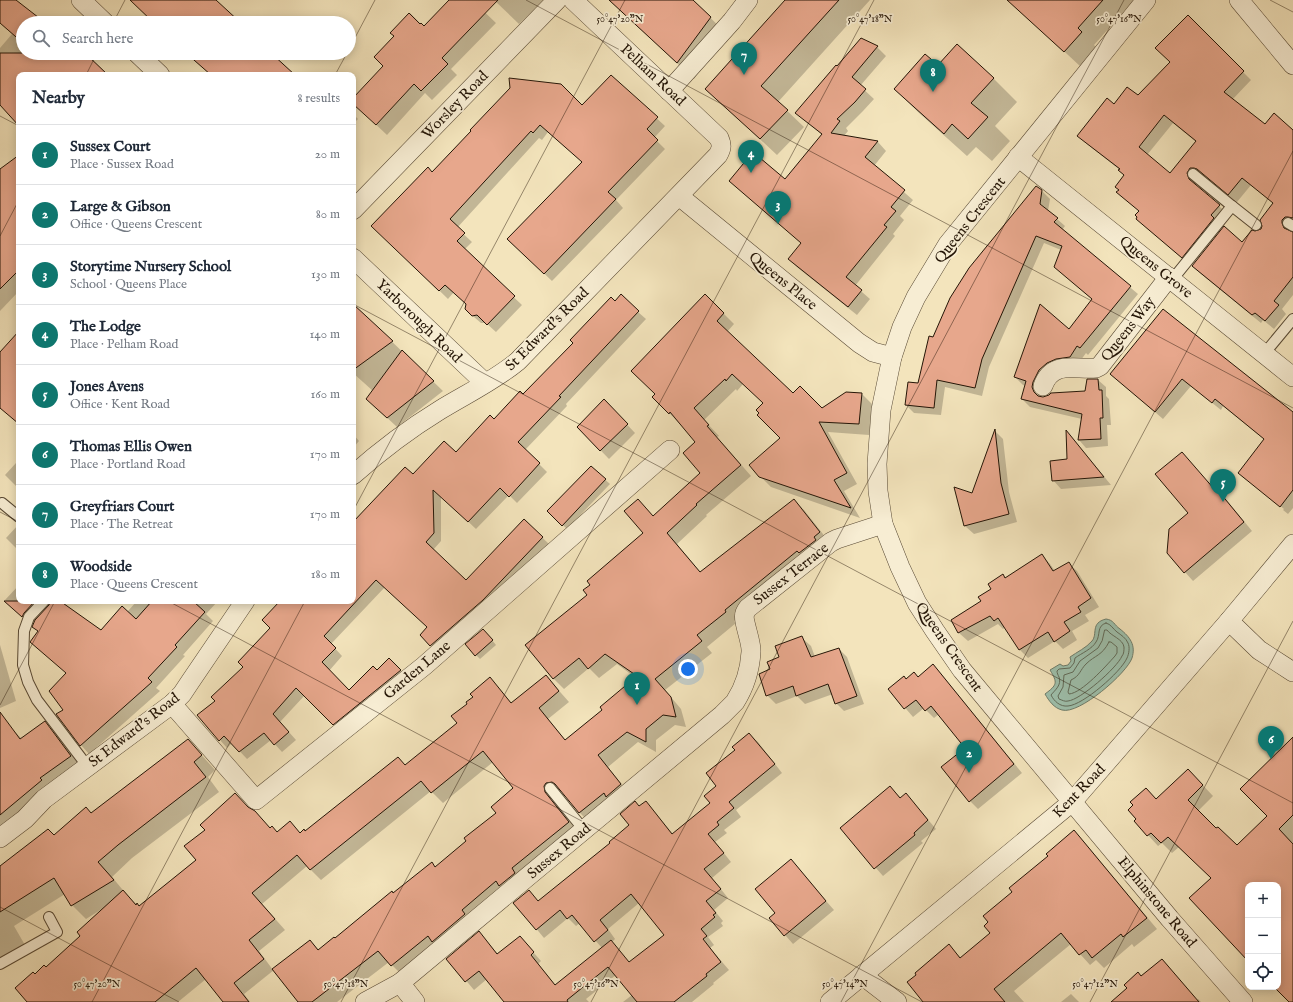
<!DOCTYPE html>
<html lang="en">
<head>
<meta charset="utf-8">
<style>
	body { margin:0; font-family:"IM FELL English",serif; background:#f2f2f3; color:#1f2937 }
	.controls { position:absolute; right:12px; bottom:12px; display:grid; overflow:hidden; border-radius:8px; box-shadow:0 2px 10px #0003 }
	.controls button { width:36px; height:36px; display:grid; place-items:center; padding:0; border:0; border-bottom:1px solid #e0e1e3; background:#fff; color:#1f2937; font:20px sans-serif }
	.you { position:absolute; left:688px; top:669px; width:14px; height:14px; margin:-10px; border:3px solid #fff; border-radius:50%; background:#1a73e8; box-shadow:0 0 0 6px #1a73e833 }
	.badge { display:grid; place-items:center; width:26px; height:26px; border-radius:50%; background:#0f766e; color:#fff; font-size:13px; font-weight:700 }
	.pin { position:absolute; translate:-50% -33px; filter:drop-shadow(0 1px 2px #0008) }
	.pin::after { content:''; position:absolute; top:21px; width:14px; height:12px; background:inherit; clip-path:polygon(0 0,100% 0,50% 100%) }
	.list { margin:0; padding:0; list-style:none }
	h2 { display:flex; justify-content:space-between; align-items:center; height:52px; margin:0; padding:0 16px; font-size:17px }
	h2 small { font-size:13px; font-weight:400; color:#747a83 }
	.list li { display:grid; grid-template-columns:26px 1fr auto; gap:12px; align-items:center; box-sizing:border-box; height:60px; padding:0 16px; border-top:1px solid #e0e1e3 }
	.list b { display:block; font-size:15px; white-space:nowrap }
	.list p { margin:0; font-size:13px; white-space:nowrap; color:#747a83 }
	.list em { font-size:13px; font-style:normal; color:#747a83 }
	.icon { flex:none; width:22px; height:22px; fill:none; stroke:currentColor; stroke-width:2; stroke-linecap:round; stroke-linejoin:round }
	.map { position:relative; flex:none; width:1293px; height:1002px; overflow:hidden }
	.search { position:absolute; background:#fff; box-shadow:0 2px 10px #0003; left:16px; top:16px; width:340px; height:44px; display:flex; align-items:center; gap:10px; box-sizing:border-box; padding:0 14px; border-radius:22px; color:#747a83; font-size:15px }
	.panel { position:absolute; background:#fff; box-shadow:0 2px 10px #0003; left:16px; top:72px; width:340px; height:532px; border-radius:8px }
	.map>svg:first-child { display:block }
	.water { fill:#9dbfab; stroke:#6d7b69 }
	.shadow { fill:#0003; fill-rule:evenodd }
	.lines { fill:none; stroke-linecap:round; stroke-linejoin:round }
	.shore { stroke:#606a58; stroke-width:1 }
	.building { fill:#e7a78c; stroke:#241506; fill-rule:evenodd }
	.lane-casing { stroke:#584934; stroke-width:12 }
	.street-casing { stroke:#584934; stroke-width:20 }
	.lane { stroke:#f7edd3; stroke-width:10 }
	.street { stroke:#f7edd3; stroke-width:19 }
	.ticks { fill:none; stroke:#241506; stroke-width:1; stroke-opacity:0.45 }
	.labels { text-anchor:middle; dominant-baseline:central; stroke-width:3.5; stroke-linejoin:round; paint-order:stroke }
	.street-label { font-size:15px; fill:#241506; stroke:#f7edd3 }
	.ticks-label { font-size:10px; text-anchor:middle; fill:#241506; stroke:#f7edd3; stroke-width:3.5; stroke-linejoin:round; paint-order:stroke }
</style>
</head>
<body>
<div class="map">
<svg width="1293" height="1002" viewBox="0 0 1293 1002">
	<rect width="100%" height="100%" fill="#f3e4bc"/>
	<filter id="stains"><feTurbulence type="fractalNoise" baseFrequency=".005" numOctaves="4"/><feColorMatrix values="0 0 0 0 .2 0 0 0 0 .09 0 0 0 0 .02 0 0 0 .5 -.17"/></filter>
	<radialGradient id="worn" r=".72"><stop offset=".6" stop-color="#630" stop-opacity="0"/><stop offset="1" stop-color="#630" stop-opacity=".3"/></radialGradient>
	<path class="water" d="M 1106,619 C 1114,620 1114,625 1120,629 C 1130,637 1136,645 1132,658 C 1127,673 1079,715 1062,710 C 1054,708 1049,701 1045,694 C 1057,685 1058,683 1050,670 L 1060,664 L 1063,666 L 1068,665 L 1071,661 L 1070,657 C 1077,652 1086,648 1092,641 C 1098,634 1090,623 1106,619 Z"/>
	<g class="shadow">
		<polygon points="0,0 14,0 44,23 23,23 23,53 84,53 106,75 19,75 19,125 0,104 0,48 12,34 0,23"/>
		<polygon points="450,0 472,0 496,23 451,69 457,75 432,100 425,93 387,135 353,103 353,100 385,66 395,37 391,33 410,13 424,27"/>
		<polygon points="494,0 544,0 519,24"/>
		<polygon points="609,0 692,0 727,34 694,79"/>
		<polygon points="786,0 870,0 778,102 804,127 777,155 706,89"/>
		<polygon points="1014,0 1134,0 1094,45 1098,49 1081,67 1012,3"/>
		<path d="M 1188,17 L 1251,80 L 1232,100 L 1265,125 L 1293,131 L 1293,226 L 1290,228 L 1290,233 L 1293,233 L 1293,295 L 1282,309 L 1286,314 L 1274,329 L 1263,320 L 1261,323 L 1201,274 L 1193,266 L 1242,243 L 1255,233 L 1262,230 L 1274,204 L 1251,185 L 1237,202 L 1206,177 L 1203,175 L 1199,176 L 1194,182 L 1196,186 L 1228,214 L 1190,265 L 1146,227 L 1139,211 L 1118,192 L 1125,176 L 1119,170 L 1120,170 L 1087,144 L 1079,136 L 1114,105 L 1138,96 L 1171,62 ZM 1173,123 L 1196,142 L 1170,174 L 1147,155 Z"/>
		<polygon points="861,39 877,47 886,56 860,86 874,99 863,111 846,128 848,131 844,136 878,142 886,151 874,166 913,200 900,216 904,220 893,234 895,236 855,286 870,299 857,315 798,268 789,259 802,244 730,181 785,180 822,135 797,113"/>
		<polygon points="957,46 994,79 1017,102 995,126 1010,141 992,161 976,147 967,156 918,112 895,89 938,67"/>
		<polygon points="611,76 665,126 654,138 665,149 616,200 623,208 552,281 508,239 583,162 548,132 542,140 539,138 457,228 472,242 464,250 522,305 496,332 486,323 481,323 474,317 466,309 467,304 454,292 448,299 373,226 432,173 472,131 582,106"/>
		<polygon points="353,114 358,119 353,124"/>
		<polygon points="19,157 19,291 0,311 0,170"/>
		<polygon points="1042,191 1050,199 1048,211 1065,226 1062,230 1138,294 1088,355 1086,353 1078,364 1040,390 1040,397 1043,398 1086,392 1098,380 1106,387 1106,396 1109,399 1111,425 1107,425 1108,446 1086,448 1079,440 1082,419 1030,407 1022,399 1026,386 1023,385 1015,377 1069,330 1093,300 1055,267 1061,250 1044,243 989,367 982,396 945,387 941,415 914,413 906,405 919,384 934,338"/>
		<path d="M 705,295 L 734,324 L 727,332 L 793,395 L 822,409 L 847,393 L 862,394 L 873,405 L 869,435 L 828,432 L 857,484 L 844,491 L 860,518 L 771,487 L 760,476 L 782,438 L 764,403 L 743,384 L 737,391 L 736,389 L 704,420 L 719,436 L 717,437 L 751,476 L 706,515 L 707,516 L 677,544 L 701,573 L 794,500 L 804,510 L 830,543 L 734,621 L 736,623 L 707,647 L 712,653 L 665,690 L 681,709 L 686,727 L 675,725 L 656,740 L 656,752 L 638,742 L 608,767 L 631,796 L 590,823 L 580,813 L 564,793 L 561,792 L 556,794 L 554,797 L 555,803 L 579,833 L 403,976 L 389,962 L 337,1002 L 299,1002 L 274,970 L 244,994 L 250,1002 L 224,1002 L 206,979 L 178,1002 L 28,1002 L 46,968 L 81,936 L 102,909 L 86,919 L 72,905 L 65,894 L 14,926 L 29,952 L 0,969 L 0,868 L 91,814 L 188,740 L 215,770 L 208,777 L 219,792 L 132,858 L 112,877 L 127,895 L 139,907 L 198,860 L 246,805 L 270,828 L 277,833 L 290,823 L 300,833 L 305,832 L 406,766 L 458,723 L 468,704 L 490,678 L 512,704 L 546,676 L 569,702 L 548,719 L 566,741 L 603,710 L 636,678 L 617,664 L 599,678 L 589,668 L 564,689 L 553,678 L 588,595 L 591,585 L 644,533 L 638,500 L 654,517 L 702,473 L 697,442 L 654,397 ZM 493,762 L 515,788 L 498,813 L 436,868 L 432,864 L 335,939 L 319,950 L 310,941 L 273,970 L 259,951 L 285,930 L 262,904 L 307,866 L 321,880 L 431,791 L 443,803 Z"/>
		<polygon points="615,302 638,312 646,319 566,404 567,406 525,450 547,472 517,503 509,495 476,529 441,496 441,541 433,550 466,581 524,520 550,545 439,653 421,635 428,628 385,587 331,644 342,656 329,671 349,691 377,671 389,659 408,678 341,732 305,695 280,722 296,740 282,752 271,740 247,759 232,743 227,748 220,740 216,701 245,668 272,628 282,601 353,601 353,521 413,476 456,453 523,396"/>
		<polygon points="353,304 443,391 397,427 367,399 373,391 353,373"/>
		<polygon points="1163,310 1293,414 1293,508 1288,514 1283,510 1284,509 1246,479 1246,480 1239,473 1265,440 1223,406 1221,410 1191,386 1163,419 1111,374"/>
		<polygon points="604,400 635,433 609,459 578,427"/>
		<polygon points="995,431 1003,439 1009,492 1017,522 974,534 965,526 955,489 973,494"/>
		<polygon points="1067,432 1074,440 1111,485 1061,489 1053,480 1068,460"/>
		<polygon points="353,434 359,441 353,448"/>
		<polygon points="1182,453 1215,491 1216,490 1225,498 1252,531 1193,581 1168,553 1189,514"/>
		<polygon points="16,463 19,466 19,489 5,475"/>
		<polygon points="591,467 610,484 567,529 548,511"/>
		<polygon points="19,524 19,551 6,538"/>
		<polygon points="1042,555 1050,564 1055,571 1068,563 1077,571 1099,607 1085,615 1089,621 1072,631 1077,640 1063,649 1055,641 1028,658 1020,650 1005,627 1003,629 998,624 968,641 959,633 952,621 982,602 1003,575 1006,578"/>
		<polygon points="19,585 19,601 58,601 101,631 127,612 137,601 218,601 206,614 213,621 183,655 185,656 156,688 160,691 89,754 81,745 64,710 67,674 39,632 34,626 37,617 31,625 5,600"/>
		<polygon points="487,634 496,645 480,659 476,655"/>
		<polygon points="802,638 811,646 815,657 839,649 847,657 864,704 844,711 836,703 833,694 805,704 797,696 776,704 767,695 771,670 780,658"/>
		<polygon points="0,645 16,701 0,708"/>
		<polygon points="933,666 941,674 1022,773 978,809 970,801 966,748 939,714 934,718 924,708 913,717 889,689 906,680 918,678"/>
		<polygon points="45,723 59,737 85,771 0,841 0,729 10,727 22,739"/>
		<path d="M 749,734 L 758,742 L 782,773 L 736,810 L 741,817 L 724,830 L 727,833 L 715,842 L 731,862 L 712,878 L 728,898 L 714,910 L 723,921 L 721,923 L 723,926 L 708,937 L 714,945 L 710,948 L 729,970 L 713,983 L 714,984 L 692,1002 L 623,1002 L 632,995 L 616,975 L 586,999 L 589,1002 L 505,1002 L 487,979 L 474,990 L 448,959 L 479,933 L 498,954 L 520,937 L 541,961 L 538,964 L 556,986 L 602,948 L 580,923 L 576,926 L 568,918 L 544,938 L 515,903 L 529,891 L 539,902 L 611,843 L 631,825 L 640,807 L 646,802 L 673,834 L 711,803 L 717,786 L 736,750 ZM 639,903 L 665,935 L 630,963 L 612,942 L 615,939 L 608,929 Z"/>
		<polygon points="1293,744 1293,1002 1288,1002 1290,1001 1276,987 1278,987 1278,885 1248,885 1248,959 1212,878 1179,847 1172,853 1162,843 1158,846 1135,821 1156,800 1198,780 1213,796 1198,811 1216,829 1237,846 1268,816"/>
		<polygon points="890,787 901,798 906,794 936,829 921,841 923,843 883,876 841,828"/>
		<polygon points="1074,832 1084,842 1157,929 1134,947 1132,944 1104,968 1096,960 1090,965 1071,944 1014,991 1024,1002 925,1002 949,946 961,958 991,933 1013,892"/>
		<polygon points="791,861 834,910 793,944 771,919 776,914"/>
		<polygon points="1162,960 1197,1000 1198,999 1201,1002 1127,1002 1142,977"/>
		<polygon points="1071,994 1079,1002 1061,1002"/>
	</g>
	<g class="lines">
		<g class="shore">
			<path d="M 1106,623 C 1111,624 1113,629 1117,632 C 1121,635 1126,638 1128,643 C 1130,647 1129,654 1127,658 C 1121,672 1083,705 1068,706 C 1060,707 1054,701 1051,695 C 1055,690 1062,685 1059,677 C 1058,675 1057,673 1057,671 L 1059,669 L 1070,668 L 1074,663 L 1075,658 C 1082,653 1092,649 1096,642 C 1101,635 1096,626 1106,623 Z"/>
			<path d="M 1105,630 L 1107,630 C 1111,636 1123,639 1124,647 C 1124,650 1124,654 1122,656 C 1117,668 1080,700 1068,701 C 1065,702 1062,700 1059,699 L 1058,696 L 1063,687 L 1064,675 L 1073,672 L 1080,661 L 1098,648 L 1102,641 Z"/>
			<path d="M 1109,642 L 1111,642 L 1117,647 L 1117,653 L 1115,656 C 1106,666 1082,693 1069,694 L 1068,692 L 1071,680 C 1080,676 1080,670 1086,664 C 1095,655 1102,656 1109,642 Z"/>
		</g>
	</g>
	<g class="building">
		<polygon points="0,0 16,0 43,21 42,23 23,23 23,43 0,23"/>
		<polygon points="130,0 216,0 241,23 154,23"/>
		<polygon points="449,0 498,0 442,58 448,64 421,91 414,84 376,125 353,104 353,98 383,66 374,57 394,36 390,33 409,13 420,24 421,23 424,26"/>
		<polygon points="609,0 693,0 711,17 677,63"/>
		<polygon points="785,0 839,0 761,86 788,110 760,139 705,89"/>
		<polygon points="1007,0 1103,0 1078,28 1082,32 1064,52"/>
		<path d="M 1188,15 L 1244,71 L 1224,92 L 1265,124 L 1274,113 L 1293,130 L 1293,218 L 1288,217 L 1285,217 L 1282,220 L 1282,223 L 1284,228 L 1293,232 L 1293,277 L 1274,301 L 1279,305 L 1265,321 L 1255,313 L 1252,315 L 1192,266 L 1224,226 L 1242,242 L 1252,230 L 1255,231 L 1261,229 L 1262,226 L 1260,220 L 1273,203 L 1242,178 L 1228,195 L 1197,169 L 1194,168 L 1190,168 L 1187,173 L 1189,179 L 1220,205 L 1211,215 L 1214,218 L 1182,258 L 1136,219 L 1137,217 L 1135,215 L 1139,211 L 1116,192 L 1119,190 L 1115,187 L 1124,175 L 1118,170 L 1120,169 L 1077,136 L 1107,98 L 1114,104 L 1127,87 L 1138,95 L 1170,62 L 1155,48 ZM 1164,115 L 1196,141 L 1170,173 L 1139,147 Z"/>
		<polygon points="861,38 878,46 852,77 866,89 855,102 837,119 840,121 831,133 878,141 865,157 905,190 891,207 896,211 884,225 887,227 846,277 862,290 848,307 788,259 801,243 729,181 753,152 785,179 822,134 795,113 836,65 837,66"/>
		<polygon points="957,44 994,78 971,103 988,117 968,139 952,124 944,134 894,89 925,54 938,65"/>
		<polygon points="0,53 85,53 108,75 19,75 19,126 0,105"/>
		<polygon points="186,53 271,53 295,75 211,75"/>
		<polygon points="611,75 658,117 647,129 658,140 608,192 616,199 544,274 507,239 582,162 540,125 533,133 531,131 450,219 465,233 457,241 515,296 487,325 477,315 472,316 465,309 466,304 445,285 439,291 371,226 428,167 432,172 471,131 470,130 510,88 509,78 561,84 582,105"/>
		<polygon points="19,155 19,270 0,289 0,169"/>
		<polygon points="1036,186 1042,190 1040,204 1058,218 1054,222 1131,286 1080,348 1077,346 1070,357 1056,359 1047,363 1039,370 1033,382 1032,387 1034,392 1038,396 1043,397 1049,395 1051,393 1085,391 1087,379 1098,379 1099,390 1102,390 1103,418 1100,418 1101,439 1078,440 1082,414 1021,399 1026,381 1014,377 1040,304 1069,329 1092,299 1054,267 1062,246 1036,236 982,359 975,388 937,380 934,408 905,405 908,382 918,383 929,336 933,337 950,298 969,268"/>
		<polygon points="621,294 639,311 559,396 561,397 518,442 540,463 509,497 500,488 468,522 433,490 434,533 426,542 466,580 524,519 543,537 483,600 430,646 420,635 427,627 376,580 324,636 336,648 322,662 349,690 373,666 377,670 389,658 401,670 333,725 296,688 273,714 289,732 274,745 264,733 239,752 224,736 219,741 197,715 215,701 211,697 243,667 238,662 270,628 262,620 280,601 353,601 353,522 405,467 413,474 444,441 456,452 490,415 494,419 520,391 523,394 573,343 570,340 611,297 615,301"/>
		<polygon points="705,294 724,313 717,321 793,393 800,386 822,408 846,392 862,393 859,424 819,422 847,473 834,480 851,508 759,477 749,465 780,438 757,415 759,413 756,410 763,403 732,374 726,381 725,379 694,408 709,425 707,426 741,465 696,504 697,505 667,533 700,572 794,499 820,532 814,537 816,540 799,553 797,551 725,610 726,612 697,635 702,641 655,679 671,697 676,717 663,715 646,729 646,742 627,732 598,755 621,784 606,797 604,793 579,813 555,784 552,782 546,783 544,786 545,792 569,822 512,868 515,873 499,886 496,881 462,910 465,914 432,942 428,936 391,966 378,951 312,1002 298,1002 272,969 310,940 318,950 334,937 335,938 392,891 393,893 432,862 435,867 466,841 464,838 496,813 491,807 513,788 483,751 431,793 421,781 310,870 297,855 252,893 275,919 249,940 264,959 234,983 249,1002 223,1002 196,968 155,1002 27,1002 15,988 33,972 35,974 44,965 46,967 80,936 77,932 123,890 136,905 137,903 139,906 196,860 184,846 205,830 200,825 235,793 248,807 255,811 270,828 272,826 277,832 290,821 300,833 304,829 305,831 398,757 405,765 457,723 451,716 467,704 466,702 473,697 470,694 490,677 511,703 546,675 559,691 539,708 565,740 602,710 600,707 637,676 605,654 588,669 579,658 553,679 525,645 587,595 583,590 590,585 587,581 643,533 624,511 638,499 653,516 700,473 683,453 695,442 670,412 669,414 652,397 655,394 631,371"/>
		<polygon points="353,304 393,341 353,370"/>
		<polygon points="1163,309 1293,412 1293,490 1280,507 1238,473 1264,439 1215,399 1212,403 1182,379 1155,412 1110,374"/>
		<polygon points="19,331 19,424 0,408 0,352"/>
		<polygon points="402,350 434,381 387,418 366,399"/>
		<polygon points="604,399 628,424 600,451 577,427"/>
		<polygon points="995,429 1001,483 1009,514 964,526 954,487 972,493"/>
		<polygon points="1066,430 1104,477 1052,481 1050,461 1067,459"/>
		<polygon points="1182,452 1215,490 1216,488 1244,522 1184,573 1167,553 1169,529 1188,513 1155,474"/>
		<polygon points="591,466 606,479 562,526 547,511"/>
		<polygon points="1042,554 1053,571 1069,562 1091,598 1078,607 1081,612 1064,622 1070,631 1054,642 1048,632 1019,650 998,618 994,621 990,616 958,633 951,620 981,601 978,597 991,589 988,584 1003,574 1005,578"/>
		<polygon points="4,601 35,601 24,613 22,617"/>
		<polygon points="50,601 60,601 101,630 122,606 136,619 152,601 193,601 205,612 175,645 177,647 148,678 152,682 80,746 56,714 63,710 49,691 66,673 30,642 38,631 32,627 35,620 49,605"/>
		<polygon points="483,629 493,640 475,656 465,644"/>
		<polygon points="802,636 811,657 839,648 857,696 835,704 828,684 796,696 793,686 766,696 759,674 770,669 767,662 779,657 775,646"/>
		<polygon points="933,664 1014,764 969,802 941,767 965,748 931,706 925,711 916,700 904,709 888,689 904,676 906,679 914,672 918,677"/>
		<polygon points="0,712 20,739 45,721 71,756 40,778 42,780 0,815"/>
		<polygon points="749,733 775,764 729,802 734,808 717,822 719,825 708,834 724,853 704,869 721,889 706,901 716,913 713,915 715,917 701,929 707,936 703,939 721,962 706,974 707,976 674,1002 637,1002 608,967 567,1000 568,1002 504,1002 479,971 465,982 446,959 479,931 497,954 520,936 534,952 531,955 555,985 611,940 629,962 664,935 631,894 600,920 608,930 594,942 572,915 567,919 560,910 536,930 513,903 529,890 538,901 610,843 609,842 629,825 620,814 635,801 639,806 646,801 672,834 710,803 704,796 716,786 706,773 735,750 732,747"/>
		<polygon points="1293,737 1293,815 1279,829 1293,844 1293,1002 1289,1002 1274,987 1278,987 1278,885 1248,885 1248,961 1189,898 1211,878 1168,837 1161,843 1151,833 1147,836 1134,821 1136,819 1128,810 1133,805 1130,802 1146,788 1156,799 1188,769 1203,785 1188,800 1216,828 1218,827 1237,845 1267,816 1240,789"/>
		<polygon points="188,739 202,755 194,762 206,777 118,845 98,862 114,880 71,906 54,878 0,912 0,866 48,829 54,835 86,807 91,813"/>
		<polygon points="890,786 900,798 906,793 928,820 914,833 915,835 874,869 840,828"/>
		<polygon points="1074,830 1147,918 1123,937 1121,934 1092,958 1086,950 1079,955 1061,933 994,989 1005,1002 923,1002 907,982 916,975 915,973 949,944 960,958 990,933 984,926 988,922 983,916 1012,892 1009,888 1048,856 1046,854"/>
		<polygon points="791,859 826,901 784,936 769,918 775,913 755,889"/>
		<polygon points="1162,959 1199,1002 1111,1002 1127,988 1124,985 1138,972 1141,976"/>
	</g>
	<g class="lines">
		<g class="lane-casing">
			<g id="lane">
				<polyline points="1193,174 1232,206"/>
				<polyline points="1288,223 1293,226"/>
				<polyline points="1172,280 1232,206 1256,225"/>
				<polyline points="1264,354 1293,319"/>
				<polyline points="2,503 19,517"/>
				<polyline points="44,601 29,617 24,631 23,665 28,682 37,700 88,767"/>
				<polyline points="550,788 584,830"/>
				<polyline points="0,964 57,932 49,917"/>
			</g>
		</g>
		<g class="street-casing">
			<g id="street">
				<polyline points="81,0 105,23"/>
				<polyline points="1146,0 948,244 916,297 902,327 892,357 881,410 877,464 878,491 883,524 900,567 917,603 935,631 962,670 1170,919 1243,1002"/>
				<polyline points="1239,0 1293,65"/>
				<polyline points="137,53 160,75"/>
				<polyline points="669,91 732,21 748,0"/>
				<polyline points="1018,157 1293,377"/>
				<polyline points="679,196 859,343 873,352 892,357"/>
				<polyline points="353,210 557,0"/>
				<polyline points="353,258 485,383"/>
				<path d="M 1043,386 C 1052,360 1075,370 1096,368 L 1100,366 L 1169,277"/>
				<path d="M 353,475 C 380,451 409,429 440,410 C 466,394 494,381 518,361 L 718,155 C 722,148 722,145 719,138 L 573,0"/>
				<polyline points="1229,621 1259,650 1293,672"/>
				<polyline points="172,704 256,800 424,666 670,450"/>
				<polyline points="0,838 25,819 44,799 172,704 182,694 190,682 245,601"/>
				<polyline points="862,975 897,1002"/>
				<polyline points="400,983 415,1002"/>
				<path d="M 365,1002 L 400,983 L 722,715 C 726,711 731,706 735,702 C 744,688 750,669 751,652 C 752,642 742,620 745,613 C 745,612 748,608 748,608 L 831,542 L 837,539 L 883,524"/>
				<polyline points="830,1002 1072,802 1229,621 1293,544"/>
			</g>
		</g>
		<use href="#lane" class="lane"/>
		<use href="#street" class="street"/>
	</g>
	<path class="ticks" d="M 526,0 L 1293,408M 1270,0 L 1293,12M 113,23 L 125,0M 349,49 L 375,0M 86,75 L 97,53M 335,75 L 347,53M 0,116 L 19,126M 0,236 L 19,200M 353,304 L 1293,803M 353,511 L 625,0M 0,512 L 19,522M 168,601 L 922,1002M 0,705 L 55,601M 0,907 L 179,1002M 92,1002 L 305,601M 341,1002 L 874,0M 591,1002 L 1124,0M 841,1002 L 1293,151M 1090,1002 L 1293,621"/>
	<g class="labels">
		<g class="street-label">
			<text transform="translate(653 75) rotate(43)">Pelham Road</text>
			<text transform="translate(455 105) rotate(-46)">Worsley Road</text>
			<text transform="translate(970 220) rotate(-52)">Queens Crescent</text>
			<text transform="translate(1156 267) rotate(39)">Queens Grove</text>
			<text transform="translate(783 281) rotate(39)">Queens Place</text>
			<text transform="translate(419 321) rotate(44)">Yarborough Road</text>
			<text transform="translate(547 329) rotate(-45)">St Edward's Road</text>
			<text transform="translate(1128 329) rotate(-52)">Queens Way</text>
			<text transform="translate(791 574) rotate(-38)">Sussex Terrace</text>
			<text transform="translate(949 647) rotate(55)">Queens Crescent</text>
			<text transform="translate(417 670) rotate(-40)">Garden Lane</text>
			<text transform="translate(134 730) rotate(-38)">St Edward's Road</text>
			<text transform="translate(1079 791) rotate(-46)">Kent Road</text>
			<text transform="translate(559 851) rotate(-40)">Sussex Road</text>
			<text transform="translate(1157 902) rotate(50)">Elphinstone Road</text>
		</g>
	</g>
	<g class="ticks-label">
		<text x="620" y="22">50°47'20"N</text>
		<text x="870" y="22">50°47'18"N</text>
		<text x="1119" y="22">50°47'16"N</text>
		<text x="97" y="987">50°47'20"N</text>
		<text x="346" y="987">50°47'18"N</text>
		<text x="596" y="987">50°47'16"N</text>
		<text x="845" y="987">50°47'14"N</text>
		<text x="1095" y="987">50°47'12"N</text>
	</g>
	<rect width="100%" height="100%" filter="url(#stains)"/>
	<rect width="100%" height="100%" fill="url(#worn)"/>
</svg>
<div class="controls">
<button>+</button>
<button>−</button>
<button><svg class="icon" aria-label="locate" viewBox="0 0 24 24"><circle cx="12" cy="12" r="6"/><path d="M12 2v4M12 18v4M2 12h4M18 12h4"/></svg></button>
</div>
<div class="you"></div>
<div class="pin badge" style="left:637px;top:705px">1</div>
<div class="pin badge" style="left:969px;top:773px">2</div>
<div class="pin badge" style="left:778px;top:224px">3</div>
<div class="pin badge" style="left:751px;top:173px">4</div>
<div class="pin badge" style="left:1223px;top:502px">5</div>
<div class="pin badge" style="left:1271px;top:759px">6</div>
<div class="pin badge" style="left:744px;top:75px">7</div>
<div class="pin badge" style="left:933px;top:92px">8</div>
<div class="search"><svg class="icon" aria-label="search" viewBox="0 0 24 24"><circle cx="10" cy="10" r="6"/><path d="M15 15l6 6"/></svg>Search here</div>
<section class="panel">
<h2>Nearby<small>8 results</small></h2>
<ul class="list">
<li><span class="badge">1</span><div><b>Sussex Court</b><p>Place · Sussex Road</p></div><em>20 m</em></li>
<li><span class="badge">2</span><div><b>Large &amp; Gibson</b><p>Office · Queens Crescent</p></div><em>80 m</em></li>
<li><span class="badge">3</span><div><b>Storytime Nursery School</b><p>School · Queens Place</p></div><em>130 m</em></li>
<li><span class="badge">4</span><div><b>The Lodge</b><p>Place · Pelham Road</p></div><em>140 m</em></li>
<li><span class="badge">5</span><div><b>Jones Avens</b><p>Office · Kent Road</p></div><em>160 m</em></li>
<li><span class="badge">6</span><div><b>Thomas Ellis Owen</b><p>Place · Portland Road</p></div><em>170 m</em></li>
<li><span class="badge">7</span><div><b>Greyfriars Court</b><p>Place · The Retreat</p></div><em>170 m</em></li>
<li><span class="badge">8</span><div><b>Woodside</b><p>Place · Queens Crescent</p></div><em>180 m</em></li>
</ul>
</section>
</div>
</body>
</html>
